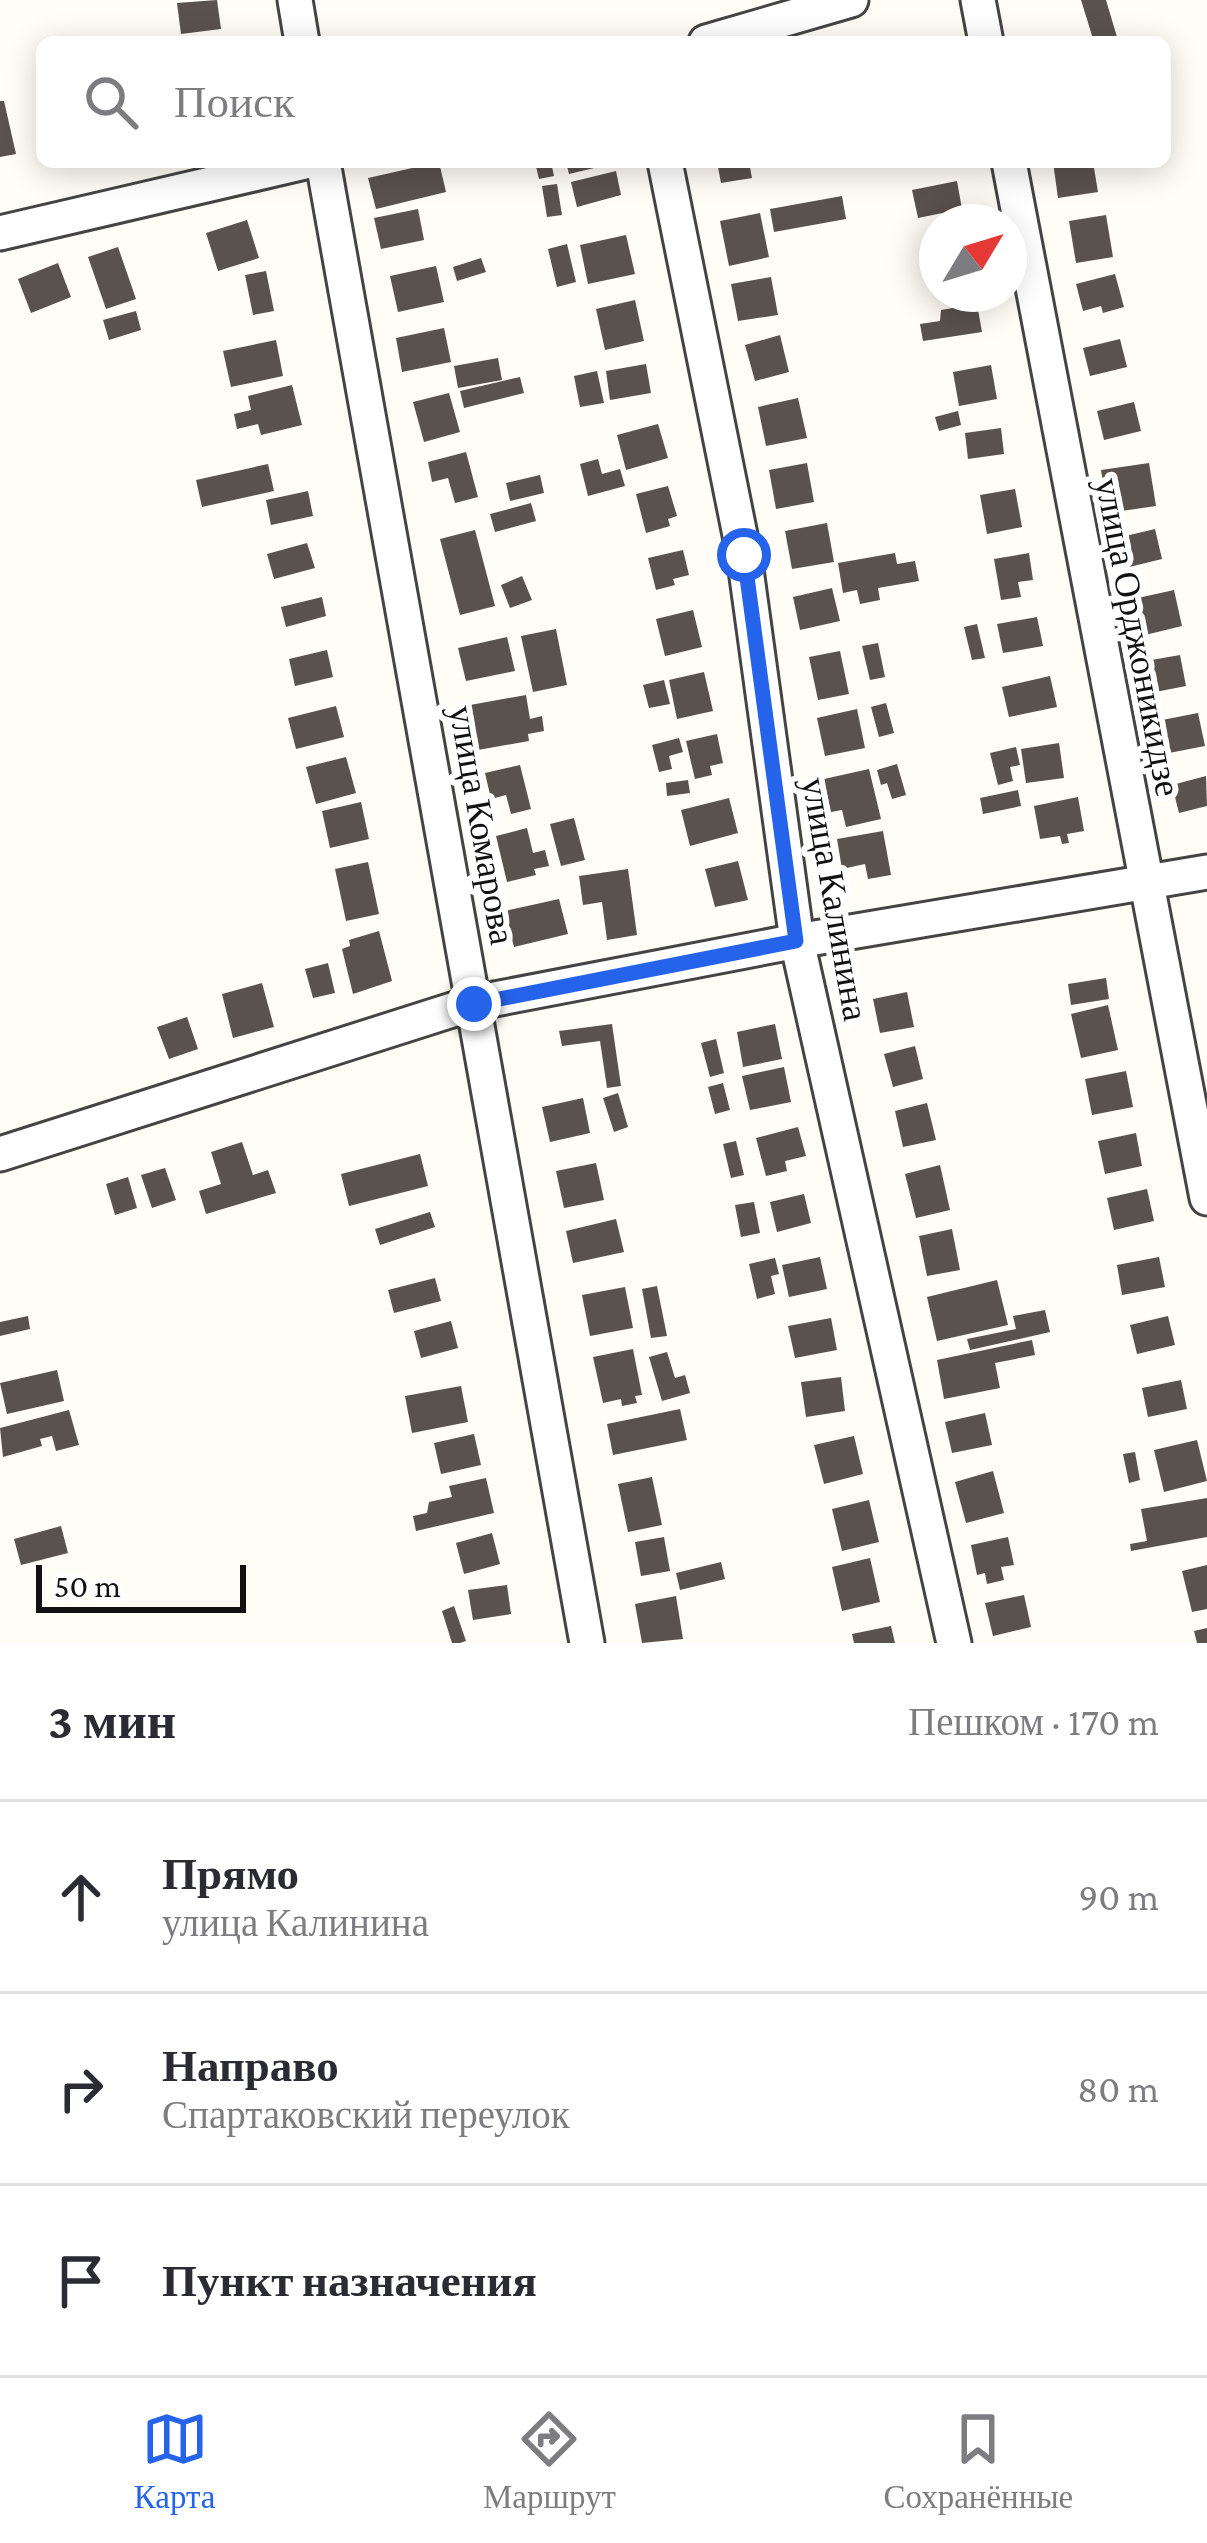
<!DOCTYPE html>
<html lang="ru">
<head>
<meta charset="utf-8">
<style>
	body { margin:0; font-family:"Crimson Pro",serif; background:#f7f7f7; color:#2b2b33 }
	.compass { position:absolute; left:919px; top:204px; width:108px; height:108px; border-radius:50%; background:#fff; box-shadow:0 6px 30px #0003; rotate:52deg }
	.scale { position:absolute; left:36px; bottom:30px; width:210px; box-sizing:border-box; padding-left:12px; border:6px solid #111; border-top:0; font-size:33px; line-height:42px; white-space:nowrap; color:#111; -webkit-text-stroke:9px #fff; paint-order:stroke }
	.stop { position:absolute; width:36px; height:36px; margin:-27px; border:9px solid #2563eb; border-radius:50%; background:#fff }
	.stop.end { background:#2563eb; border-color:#fff; box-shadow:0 3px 12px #0008 }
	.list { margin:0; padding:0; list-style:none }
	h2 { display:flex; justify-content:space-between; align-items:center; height:156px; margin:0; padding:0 48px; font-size:51px }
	h2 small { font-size:39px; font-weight:400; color:#7c7c81 }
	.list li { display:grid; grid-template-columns:78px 1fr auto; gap:36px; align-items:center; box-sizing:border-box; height:192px; padding:0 48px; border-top:3px solid #e1e1e2 }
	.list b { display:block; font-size:45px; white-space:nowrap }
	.list p { margin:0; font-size:39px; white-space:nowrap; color:#7c7c81 }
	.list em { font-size:39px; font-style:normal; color:#7c7c81 }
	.icon { flex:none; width:66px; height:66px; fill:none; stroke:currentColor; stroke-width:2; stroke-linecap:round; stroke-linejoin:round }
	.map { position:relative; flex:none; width:1207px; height:1643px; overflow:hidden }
	.search { position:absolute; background:#fff; box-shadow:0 6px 30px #0003; left:36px; right:36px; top:36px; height:132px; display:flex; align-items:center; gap:30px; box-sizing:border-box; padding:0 42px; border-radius:18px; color:#7c7c81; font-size:45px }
	.sheet { height:732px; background:#fff }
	nav { display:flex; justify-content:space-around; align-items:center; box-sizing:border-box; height:168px; border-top:3px solid #e1e1e2; background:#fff; font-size:33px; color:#7c7c81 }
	nav a { display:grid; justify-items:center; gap:6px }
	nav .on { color:#2563eb }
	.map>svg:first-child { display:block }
	.building { fill:#5a524d }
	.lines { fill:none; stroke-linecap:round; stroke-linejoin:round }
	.street-casing { stroke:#444; stroke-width:39 }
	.street { stroke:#fff; stroke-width:33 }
	.route { stroke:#2563eb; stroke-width:15 }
	.labels { text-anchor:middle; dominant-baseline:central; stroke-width:12; stroke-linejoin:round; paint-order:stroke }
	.street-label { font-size:36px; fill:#111; stroke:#fff }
</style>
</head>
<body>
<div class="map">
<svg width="1207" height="1643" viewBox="0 0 1207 1643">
	<rect width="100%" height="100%" fill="#fffdf5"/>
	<g class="building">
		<polygon points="217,0 221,29 181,34 177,3"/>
		<polygon points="1081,0 1106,0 1117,37 1094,42"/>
		<polygon points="0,101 4,101 16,154 0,157"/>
		<polygon points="439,162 446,192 376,209 368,178"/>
		<polygon points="535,162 551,162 554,176 539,179"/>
		<polygon points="566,162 611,162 611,164 569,174"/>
		<polygon points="717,162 749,162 752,178 721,183"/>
		<polygon points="1053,162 1093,162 1098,192 1058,198"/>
		<polygon points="616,171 621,195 577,207 571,182"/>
		<polygon points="957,181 962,209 918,218 912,190"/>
		<polygon points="557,184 562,215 547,217 542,186"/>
		<polygon points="842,196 846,219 774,232 770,209"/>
		<polygon points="418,209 424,240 381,249 374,218"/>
		<polygon points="760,213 769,257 729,266 720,221"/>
		<polygon points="1106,215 1113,257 1076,263 1069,221"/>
		<polygon points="247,220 259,258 218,271 206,233"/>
		<polygon points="626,235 635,274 588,284 580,245"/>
		<polygon points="567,244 576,282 557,287 548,249"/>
		<polygon points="937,246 937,281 930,282 924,249"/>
		<polygon points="118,247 136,299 106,309 88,257"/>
		<polygon points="481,258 486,272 457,281 453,267"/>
		<polygon points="58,263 71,297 31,313 18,279"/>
		<polygon points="436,266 444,302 398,312 390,276"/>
		<polygon points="266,271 274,311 253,315 245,275"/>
		<polygon points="1115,274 1124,307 1103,313 1101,306 1083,311 1076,284"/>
		<polygon points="771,277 778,315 738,321 731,284"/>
		<polygon points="635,300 644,341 605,350 596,309"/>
		<polygon points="977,304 982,332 923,341 920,324 940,321 941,310"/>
		<polygon points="136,311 141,330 109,340 103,320"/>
		<polygon points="444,328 451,362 402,372 396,338"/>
		<polygon points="780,335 789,372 755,381 745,345"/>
		<polygon points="1120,339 1127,367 1090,376 1083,348"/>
		<polygon points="276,340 283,376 231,387 223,351"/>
		<polygon points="498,358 502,380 458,388 454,366"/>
		<polygon points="646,364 651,393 610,400 606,371"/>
		<polygon points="991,365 997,399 959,406 953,372"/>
		<polygon points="597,371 604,403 580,407 574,376"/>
		<polygon points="520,377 524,393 464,408 460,391"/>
		<polygon points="292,385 302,425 261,435 258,424 237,429 234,414 251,410 248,396"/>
		<polygon points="449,393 460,432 424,442 413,402"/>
		<polygon points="798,398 807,438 766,446 758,407"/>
		<polygon points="1134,402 1141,431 1104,440 1097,411"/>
		<polygon points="958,411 961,425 939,431 935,417"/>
		<polygon points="658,424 668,458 626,470 617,435"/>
		<polygon points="1001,428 1004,454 968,459 965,433"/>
		<polygon points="466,452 478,497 455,503 448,478 432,482 428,462"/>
		<polygon points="598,459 602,474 620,469 625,486 588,496 580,464"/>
		<polygon points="807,463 814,502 776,509 769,470"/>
		<polygon points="1149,463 1156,506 1108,513 1101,470"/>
		<polygon points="268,464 274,491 202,507 196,480"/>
		<polygon points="540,475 544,493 510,501 506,483"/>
		<polygon points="668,486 677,516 668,519 670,526 646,533 636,494"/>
		<polygon points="1015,489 1022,527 987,534 980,495"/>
		<polygon points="308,491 313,516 271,525 266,500"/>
		<polygon points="531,503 536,521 495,532 490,514"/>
		<polygon points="827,523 834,562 792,569 785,531"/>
		<polygon points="1155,529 1162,559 1125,568 1117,538"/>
		<polygon points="475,530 495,606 460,615 440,539"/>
		<polygon points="307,543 315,568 274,579 267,554"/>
		<polygon points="683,550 689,575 673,579 675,585 656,590 648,558"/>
		<polygon points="895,553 897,564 915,561 919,581 878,588 880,600 860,604 857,590 843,593 838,563"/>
		<polygon points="1029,553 1033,580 1018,582 1021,597 1001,600 994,559"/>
		<polygon points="522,576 532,600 510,608 501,585"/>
		<polygon points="832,588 840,621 800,630 793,597"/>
		<polygon points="1174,590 1182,626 1137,637 1129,600"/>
		<polygon points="322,597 326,616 286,627 281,607"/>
		<polygon points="693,610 702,647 665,656 656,619"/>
		<polygon points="1037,617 1043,646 1003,653 997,624"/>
		<polygon points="977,624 985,658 972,660 964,627"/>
		<polygon points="556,629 567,685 533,692 521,636"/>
		<polygon points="507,637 515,671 466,681 458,648"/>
		<polygon points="878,643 885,677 870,680 862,646"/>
		<polygon points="327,650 333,677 295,686 289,659"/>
		<polygon points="840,651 849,694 818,700 809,657"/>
		<polygon points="1180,655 1186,686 1145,694 1140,662"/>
		<polygon points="704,672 713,711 677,719 669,680"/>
		<polygon points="1050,676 1057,707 1009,717 1002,687"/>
		<polygon points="664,680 670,704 649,708 643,685"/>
		<polygon points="526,695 530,719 542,716 544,731 528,734 529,741 478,750 470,705"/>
		<polygon points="886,703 894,733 879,737 871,707"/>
		<polygon points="336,706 344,737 296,749 288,718"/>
		<polygon points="857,709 865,748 825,756 817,718"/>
		<polygon points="1198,713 1205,746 1169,753 1162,720"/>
		<polygon points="717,734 723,763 710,766 712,775 695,779 686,741"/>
		<polygon points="679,738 683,752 669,756 672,769 659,772 652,745"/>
		<polygon points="1059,743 1064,778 1026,783 1021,749"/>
		<polygon points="1016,747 1020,765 1010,767 1013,781 998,785 990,753"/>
		<polygon points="346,757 356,793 316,804 306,767"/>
		<polygon points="897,764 906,795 892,799 887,783 881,785 877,770"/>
		<polygon points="520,765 531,809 511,814 506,795 491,799 485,773"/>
		<polygon points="869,769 881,819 846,827 842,810 831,812 824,779"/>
		<polygon points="1206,776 1207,806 1179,813 1172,785"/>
		<polygon points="688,780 690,793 667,796 666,783"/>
		<polygon points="1018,790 1021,806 983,814 980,798"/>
		<polygon points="1078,797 1084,831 1067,834 1069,843 1062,844 1060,836 1040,839 1034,806"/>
		<polygon points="729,798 738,833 690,846 681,810"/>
		<polygon points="361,802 369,839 330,848 322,811"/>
		<polygon points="574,818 585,860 561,866 550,824"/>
		<polygon points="527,828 533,853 545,850 549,866 534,869 536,875 507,882 496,836"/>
		<polygon points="883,831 891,875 868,879 865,864 842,869 837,839"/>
		<polygon points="738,861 748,900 715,907 705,869"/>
		<polygon points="368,862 379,914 346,921 335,869"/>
		<polygon points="628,869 637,935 607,940 602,902 583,905 579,876"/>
		<polygon points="559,899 568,934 514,947 505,911"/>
		<polygon points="379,931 392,981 353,994 342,949 350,946 349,940"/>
		<polygon points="328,963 335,993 313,998 305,969"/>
		<polygon points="1106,978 1109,999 1071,1005 1068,984"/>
		<polygon points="262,983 274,1027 233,1038 222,994"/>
		<polygon points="907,992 914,1027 880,1033 873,999"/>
		<polygon points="1108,1005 1118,1050 1081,1058 1071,1014"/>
		<polygon points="187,1017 198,1049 169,1059 157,1027"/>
		<polygon points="612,1024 621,1086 607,1088 600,1041 562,1046 559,1031"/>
		<polygon points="775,1024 782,1059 743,1067 737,1032"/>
		<polygon points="716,1039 724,1073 710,1077 701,1043"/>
		<polygon points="915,1046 923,1079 893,1087 884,1054"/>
		<polygon points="784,1067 791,1102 750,1110 742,1076"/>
		<polygon points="1126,1071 1133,1107 1092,1115 1085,1079"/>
		<polygon points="723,1083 730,1110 715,1114 708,1087"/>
		<polygon points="618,1093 628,1127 614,1132 603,1098"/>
		<polygon points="583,1098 590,1133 550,1142 542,1107"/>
		<polygon points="927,1103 936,1140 903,1147 895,1111"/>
		<polygon points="798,1127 806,1156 785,1161 787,1171 766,1176 756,1138"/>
		<polygon points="1136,1133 1142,1166 1105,1174 1098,1141"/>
		<polygon points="736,1141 744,1175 731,1178 723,1144"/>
		<polygon points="242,1142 253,1175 268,1170 276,1193 206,1214 199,1191 221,1184 211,1152"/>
		<polygon points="420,1154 428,1186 349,1206 341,1174"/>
		<polygon points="596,1163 604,1200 564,1208 556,1171"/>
		<polygon points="940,1165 950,1210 916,1218 905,1174"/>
		<polygon points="165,1168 176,1200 152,1208 141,1175"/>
		<polygon points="128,1177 137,1208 115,1215 106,1184"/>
		<polygon points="1147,1189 1154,1221 1114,1230 1107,1198"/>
		<polygon points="804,1194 811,1223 777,1232 770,1202"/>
		<polygon points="754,1202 760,1233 741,1237 735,1205"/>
		<polygon points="430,1212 435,1227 380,1245 375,1229"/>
		<polygon points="616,1219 624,1252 573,1263 566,1231"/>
		<polygon points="952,1229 960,1270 927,1276 919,1236"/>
		<polygon points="820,1257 827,1289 789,1297 782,1265"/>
		<polygon points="1159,1257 1165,1287 1122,1295 1117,1265"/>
		<polygon points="775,1258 779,1274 771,1276 775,1294 757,1299 749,1264"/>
		<polygon points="435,1278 441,1301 394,1313 388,1290"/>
		<polygon points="997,1280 1008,1325 937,1341 927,1297"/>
		<polygon points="657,1286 667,1336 651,1338 642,1289"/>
		<polygon points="625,1287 633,1328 590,1336 582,1295"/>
		<polygon points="1045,1310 1050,1332 970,1350 967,1339 1016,1329 1013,1316"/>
		<polygon points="28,1316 30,1329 0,1336 0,1322"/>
		<polygon points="1168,1316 1175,1345 1137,1354 1130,1325"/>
		<polygon points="831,1318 837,1350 795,1358 788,1326"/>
		<polygon points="451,1321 458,1348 421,1358 414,1331"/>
		<polygon points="1032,1340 1035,1355 995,1363 1000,1388 944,1399 937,1360"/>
		<polygon points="633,1349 642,1395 635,1396 637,1403 622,1406 621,1399 603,1403 593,1357"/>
		<polygon points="667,1352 675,1378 685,1375 690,1393 662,1401 649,1357"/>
		<polygon points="57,1370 64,1401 7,1414 0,1383"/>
		<polygon points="841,1377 845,1411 806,1417 801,1382"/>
		<polygon points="1181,1380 1187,1409 1148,1417 1142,1388"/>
		<polygon points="461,1386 468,1422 412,1433 405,1396"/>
		<polygon points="680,1409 687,1440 613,1455 607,1424"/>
		<polygon points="69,1410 79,1445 56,1451 52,1436 40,1439 42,1446 3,1457 0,1428"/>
		<polygon points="985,1413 992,1445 952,1453 945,1422"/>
		<polygon points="474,1434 481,1465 441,1474 434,1443"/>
		<polygon points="854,1436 863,1474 824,1484 814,1445"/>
		<polygon points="1197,1440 1207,1481 1164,1492 1154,1450"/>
		<polygon points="1135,1452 1140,1480 1129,1483 1123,1454"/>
		<polygon points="993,1471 1004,1513 966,1523 955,1482"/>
		<polygon points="652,1477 662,1525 628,1532 618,1484"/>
		<polygon points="486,1478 494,1513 416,1531 413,1516 427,1513 429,1502 452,1497 449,1486"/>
		<polygon points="1207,1498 1207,1537 1131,1551 1130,1544 1147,1541 1141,1509"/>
		<polygon points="869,1500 879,1542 842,1551 832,1509"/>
		<polygon points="61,1526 68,1553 21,1565 14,1539"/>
		<polygon points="492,1533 500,1564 464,1574 456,1543"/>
		<polygon points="664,1537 670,1571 641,1576 635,1542"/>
		<polygon points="1008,1537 1014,1565 1001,1567 1004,1580 987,1584 985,1573 977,1575 971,1545"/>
		<polygon points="870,1558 880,1602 842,1611 832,1567"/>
		<polygon points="721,1562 725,1579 680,1590 676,1573"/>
		<polygon points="1207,1565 1207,1609 1192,1612 1182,1571"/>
		<polygon points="507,1585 511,1614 473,1620 468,1590"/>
		<polygon points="1024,1595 1031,1627 993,1636 985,1603"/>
		<polygon points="676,1596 683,1639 642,1643 635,1604"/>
		<polygon points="454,1606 466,1641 460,1643 452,1643 442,1611"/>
		<polygon points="891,1626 895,1643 854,1643 852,1634"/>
		<polygon points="1207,1628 1207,1643 1197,1643 1194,1631"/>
	</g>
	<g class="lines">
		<g class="street-casing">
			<g id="street">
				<polyline points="295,0 302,42"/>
				<polyline points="978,0 986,42"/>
				<polyline points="706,42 851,0"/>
				<polyline points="323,162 587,1643"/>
				<polyline points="665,162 744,555 797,941 954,1643"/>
				<polyline points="1009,162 1207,1198"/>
				<polyline points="0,233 305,162"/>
				<polyline points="0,1154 474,1003 797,941 1207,872"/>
			</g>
		</g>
		<use href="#street" class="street"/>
	</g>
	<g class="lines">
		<polyline class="route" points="474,1004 796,941 744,555"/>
	</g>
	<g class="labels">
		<g class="street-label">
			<text transform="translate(1138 637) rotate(79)">улица Орджоникидзе</text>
			<text transform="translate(482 825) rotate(80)">улица Комарова</text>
			<text transform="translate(835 899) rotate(80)">улица Калинина</text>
		</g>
	</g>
</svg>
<svg class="compass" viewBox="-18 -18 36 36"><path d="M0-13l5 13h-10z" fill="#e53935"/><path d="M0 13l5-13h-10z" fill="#7c7c81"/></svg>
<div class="scale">50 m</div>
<div class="stop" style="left:744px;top:555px"></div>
<div class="stop end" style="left:474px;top:1004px"></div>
<div class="search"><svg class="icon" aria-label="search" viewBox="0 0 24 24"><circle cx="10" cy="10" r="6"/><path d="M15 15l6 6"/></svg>Поиск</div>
</div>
<section class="sheet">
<h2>3 мин<small>Пешком · 170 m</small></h2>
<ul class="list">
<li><svg class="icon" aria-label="ahead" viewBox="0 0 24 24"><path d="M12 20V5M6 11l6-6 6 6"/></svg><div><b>Прямо</b><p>улица Калинина</p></div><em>90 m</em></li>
<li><svg class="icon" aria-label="right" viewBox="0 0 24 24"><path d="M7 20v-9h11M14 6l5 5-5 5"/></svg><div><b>Направо</b><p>Спартаковский переулок</p></div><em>80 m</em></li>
<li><svg class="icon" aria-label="arrive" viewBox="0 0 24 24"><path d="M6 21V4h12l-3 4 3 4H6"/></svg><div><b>Пункт назначения</b></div></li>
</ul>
</section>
<nav>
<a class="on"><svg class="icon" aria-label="map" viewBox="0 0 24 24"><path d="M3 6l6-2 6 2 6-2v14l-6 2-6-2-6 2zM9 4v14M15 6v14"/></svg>Карта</a>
<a><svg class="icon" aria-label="directions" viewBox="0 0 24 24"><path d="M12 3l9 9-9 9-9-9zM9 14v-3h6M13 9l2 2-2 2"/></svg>Маршрут</a>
<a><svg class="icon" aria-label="saved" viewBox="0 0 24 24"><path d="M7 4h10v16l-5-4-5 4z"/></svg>Сохранённые</a>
</nav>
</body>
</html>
